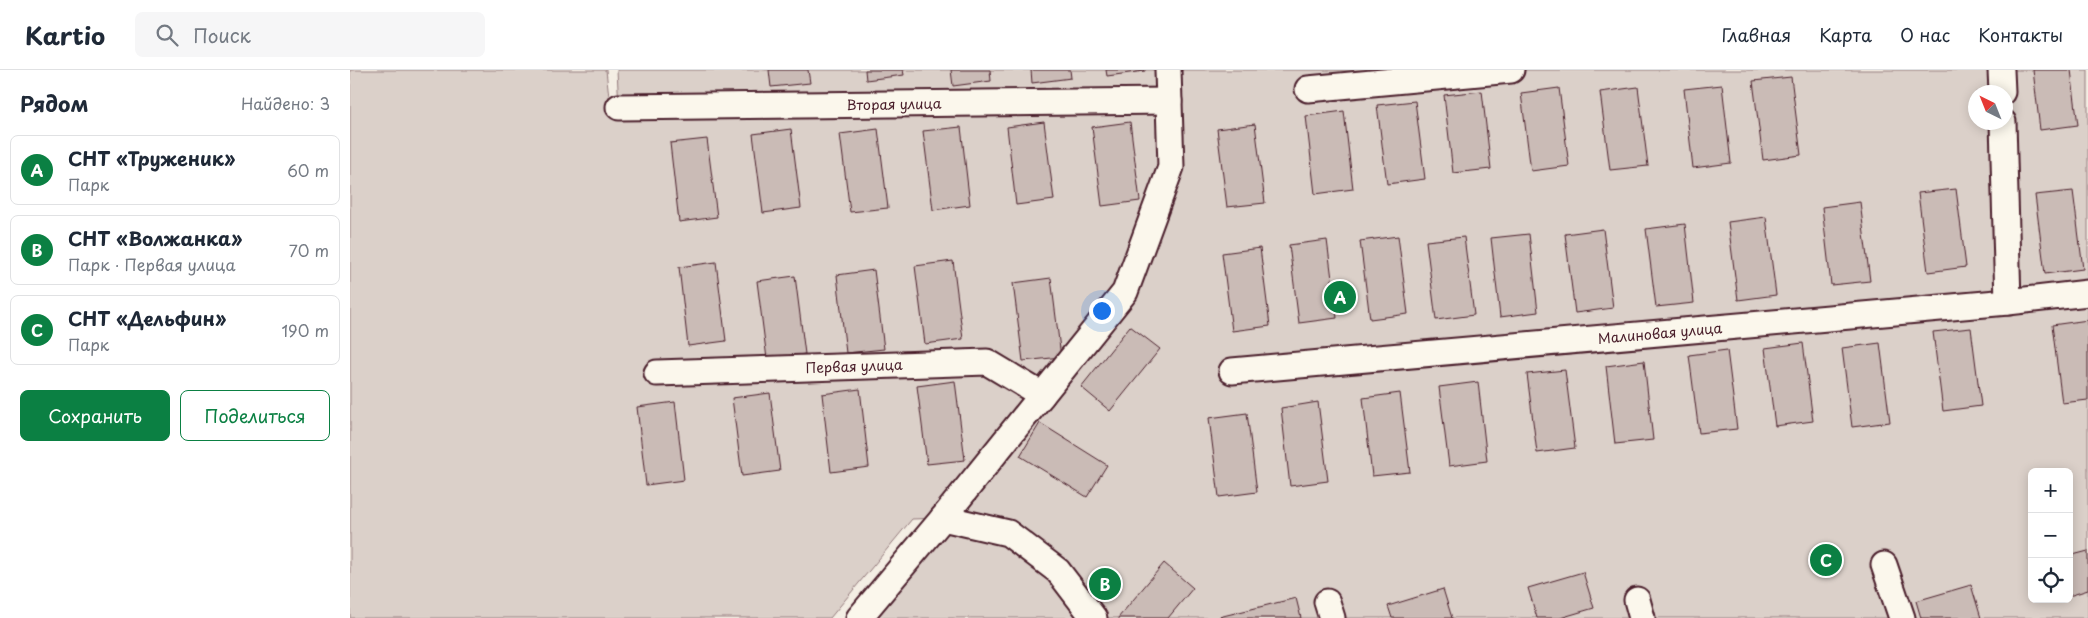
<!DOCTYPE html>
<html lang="ru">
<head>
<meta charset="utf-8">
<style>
	body { margin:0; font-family:"Playpen Sans",sans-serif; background:#f6f6f7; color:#1f2937 }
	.controls { position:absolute; right:15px; bottom:15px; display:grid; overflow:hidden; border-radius:8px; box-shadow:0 2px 12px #0003 }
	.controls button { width:45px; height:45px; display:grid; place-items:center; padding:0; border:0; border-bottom:1px solid #e0e1e3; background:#fff; color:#1f2937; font:25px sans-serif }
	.compass { position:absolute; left:1618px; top:15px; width:45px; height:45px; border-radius:50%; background:#fff; box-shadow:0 2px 12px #0003; rotate:317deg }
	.you { position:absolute; left:751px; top:240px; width:18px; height:18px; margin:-12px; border:4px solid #fff; border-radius:50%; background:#1a73e8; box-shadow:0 0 0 8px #1a73e833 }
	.badge { display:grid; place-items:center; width:32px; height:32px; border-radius:50%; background:#0b8043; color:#fff; font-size:16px; font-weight:700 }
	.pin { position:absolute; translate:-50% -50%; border:2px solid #fff; box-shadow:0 1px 5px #0006 }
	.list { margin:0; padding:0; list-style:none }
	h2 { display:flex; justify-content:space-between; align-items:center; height:65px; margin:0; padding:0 20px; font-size:21px }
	h2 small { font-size:16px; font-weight:400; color:#747a83 }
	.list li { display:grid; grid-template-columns:32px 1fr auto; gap:15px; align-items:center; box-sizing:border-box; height:70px; margin:0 10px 10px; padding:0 10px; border:1px solid #e0e1e3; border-radius:8px }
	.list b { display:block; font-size:19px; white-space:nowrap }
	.list p { margin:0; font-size:16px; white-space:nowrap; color:#747a83 }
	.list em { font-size:16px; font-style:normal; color:#747a83 }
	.actions { display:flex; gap:10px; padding:15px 20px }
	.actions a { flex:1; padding:11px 0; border:1px solid #0b8043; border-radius:8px; text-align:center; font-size:18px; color:#0b8043 }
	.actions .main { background:#0b8043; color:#fff }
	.icon { flex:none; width:28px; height:28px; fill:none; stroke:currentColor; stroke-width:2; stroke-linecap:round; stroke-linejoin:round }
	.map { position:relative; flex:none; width:1738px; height:548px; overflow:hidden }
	header { display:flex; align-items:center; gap:30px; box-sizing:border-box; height:70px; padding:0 25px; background:#fff; border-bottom:1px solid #e0e1e3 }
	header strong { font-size:24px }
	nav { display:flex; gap:28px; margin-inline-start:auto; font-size:18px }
	.search { width:350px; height:45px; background:#f6f6f7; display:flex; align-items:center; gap:12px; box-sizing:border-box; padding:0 18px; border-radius:8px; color:#747a83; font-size:19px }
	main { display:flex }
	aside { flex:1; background:#fff }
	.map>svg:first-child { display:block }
	.green { fill:#dbd0c9; stroke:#92787a; fill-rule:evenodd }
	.building { fill:#cabbb6; stroke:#4a1f2b }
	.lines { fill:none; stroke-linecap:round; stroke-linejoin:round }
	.street-casing { stroke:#4a1f2b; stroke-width:29 }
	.street { stroke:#fbf7ec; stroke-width:25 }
	.labels { text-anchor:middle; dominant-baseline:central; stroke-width:4; stroke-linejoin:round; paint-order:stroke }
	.street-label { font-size:14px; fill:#4a1f2b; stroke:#fbf7ec }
</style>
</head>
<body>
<header>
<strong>Kartio</strong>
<div class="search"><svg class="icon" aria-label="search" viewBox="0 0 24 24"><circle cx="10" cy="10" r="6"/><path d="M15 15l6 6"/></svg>Поиск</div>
<nav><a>Главная</a><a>Карта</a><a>О нас</a><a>Контакты</a></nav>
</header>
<main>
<aside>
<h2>Рядом<small>Найдено: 3</small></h2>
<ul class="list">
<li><span class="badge">A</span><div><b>СНТ «Труженик»</b><p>Парк</p></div><em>60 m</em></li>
<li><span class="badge">B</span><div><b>СНТ «Волжанка»</b><p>Парк · Первая улица</p></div><em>70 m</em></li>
<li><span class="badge">C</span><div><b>СНТ «Дельфин»</b><p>Парк</p></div><em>190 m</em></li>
</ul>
<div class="actions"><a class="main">Сохранить</a><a>Поделиться</a></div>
</aside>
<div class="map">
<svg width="1738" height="548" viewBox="0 0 1738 548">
	<rect width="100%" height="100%" fill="#f4eee4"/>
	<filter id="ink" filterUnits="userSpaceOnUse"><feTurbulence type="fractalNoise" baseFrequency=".02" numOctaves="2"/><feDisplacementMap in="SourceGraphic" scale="10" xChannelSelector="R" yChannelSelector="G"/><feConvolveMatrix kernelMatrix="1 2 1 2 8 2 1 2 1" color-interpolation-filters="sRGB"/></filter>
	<g filter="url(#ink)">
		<path class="green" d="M 0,0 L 256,0 L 260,36 L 266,50 L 269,37 L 267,0 L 1738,0 L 1738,548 L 514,548 L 592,448 L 562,449 L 480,548 L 0,548 ZM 1626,22 L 1656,22 L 1656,52 L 1626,52 ZM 1682,402 L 1719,402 L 1719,529 L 1682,529 Z"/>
		<g class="building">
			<polygon points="419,0 458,0 460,13 421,17"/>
			<polygon points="515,0 553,0 554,5 516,10"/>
			<polygon points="601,0 640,0 641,11 603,16"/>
			<polygon points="681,0 720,0 721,8 682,13"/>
			<polygon points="756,0 795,0 795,1 757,6"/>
			<polygon points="1683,0 1721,0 1728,55 1690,60"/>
			<polygon points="1441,7 1451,85 1413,90 1403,11"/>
			<polygon points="1372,15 1381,93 1343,98 1334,19"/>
			<polygon points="1288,17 1298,96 1260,100 1250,22"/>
			<polygon points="1209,18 1219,96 1181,101 1171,23"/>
			<polygon points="1132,21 1141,99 1103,103 1094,25"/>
			<polygon points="1065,31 1075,109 1037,114 1027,35"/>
			<polygon points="994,41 1003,119 965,124 956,46"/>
			<polygon points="694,52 704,130 666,135 657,57"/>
			<polygon points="780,52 790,131 752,136 742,57"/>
			<polygon points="905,54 915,133 877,137 867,59"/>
			<polygon points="611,57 620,135 583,140 573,61"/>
			<polygon points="441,59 451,138 413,143 403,64"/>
			<polygon points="528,59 538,138 500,142 490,64"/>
			<polygon points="357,69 367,147 329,152 320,73"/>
			<polygon points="1606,119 1616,197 1578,202 1568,123"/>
			<polygon points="1723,121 1733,199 1695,204 1685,125"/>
			<polygon points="1510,132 1520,211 1481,215 1472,137"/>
			<polygon points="1416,147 1426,225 1388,230 1378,152"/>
			<polygon points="1335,154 1344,233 1306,237 1296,159"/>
			<polygon points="1253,159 1263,238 1225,243 1215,164"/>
			<polygon points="1179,164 1188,242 1150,247 1141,168"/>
			<polygon points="1048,166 1058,244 1020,249 1010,171"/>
			<polygon points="1114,167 1124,245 1086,250 1076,171"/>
			<polygon points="977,170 987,248 949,253 939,175"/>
			<polygon points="910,178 920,256 882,261 872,183"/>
			<polygon points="603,191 613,269 575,274 565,196"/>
			<polygon points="366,192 376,271 338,276 329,197"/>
			<polygon points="524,200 534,279 496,283 487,205"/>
			<polygon points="445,206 455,284 417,289 407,211"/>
			<polygon points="701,208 711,287 673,291 663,213"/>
			<polygon points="1738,250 1738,330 1712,333 1702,255"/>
			<polygon points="780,256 810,279 760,341 731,317"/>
			<polygon points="1621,258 1631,336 1593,341 1583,262"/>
			<polygon points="1453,273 1463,351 1425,356 1415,278"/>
			<polygon points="1530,273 1540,352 1502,357 1492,278"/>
			<polygon points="1377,280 1387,359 1349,363 1339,285"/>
			<polygon points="1294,291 1303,370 1265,374 1256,296"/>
			<polygon points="1215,300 1225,378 1187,383 1177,304"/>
			<polygon points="605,311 615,390 577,394 567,316"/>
			<polygon points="1128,312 1137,391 1099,396 1089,317"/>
			<polygon points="510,319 519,397 481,402 472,324"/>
			<polygon points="420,323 430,401 392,406 382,328"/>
			<polygon points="1050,323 1060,402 1022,406 1013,328"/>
			<polygon points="325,332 334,410 296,415 287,337"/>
			<polygon points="968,332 978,411 940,416 931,338"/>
			<polygon points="897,343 907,422 869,427 859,348"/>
			<polygon points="690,353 757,395 737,427 670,386"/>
			<polygon points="1738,481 1738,520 1719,526 1719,486"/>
			<polygon points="814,493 843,518 818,548 768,548"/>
			<polygon points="1233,502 1244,538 1210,548 1187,548 1178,518"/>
			<polygon points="1621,515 1631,548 1571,548 1566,531"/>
			<polygon points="1093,519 1102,548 1042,548 1038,536"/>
			<polygon points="946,528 951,548 869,548 869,547"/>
		</g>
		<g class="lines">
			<g class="street-casing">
				<g id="street">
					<polyline points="1651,0 1652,22"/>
					<polyline points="958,19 1161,0"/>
					<polyline points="269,37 819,31"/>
					<polyline points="1653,52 1658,232"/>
					<polyline points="882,301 1658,232 1738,223"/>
					<polyline points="307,303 637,292 692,325"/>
					<polyline points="593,448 658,463 708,501 744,548"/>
					<polyline points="1534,495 1552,548"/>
					<polyline points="1287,530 1292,548"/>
					<polyline points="977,532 982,548"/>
					<polyline points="509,548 593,448 775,222 821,97 818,0"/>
				</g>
			</g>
			<use href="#street" class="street"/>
		</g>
	</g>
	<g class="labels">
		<g class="street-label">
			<text transform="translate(544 34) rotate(-1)">Вторая улица</text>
			<text transform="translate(1310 263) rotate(-5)">Малиновая улица</text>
			<text transform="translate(504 296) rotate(-2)">Первая улица</text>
		</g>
	</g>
</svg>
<div class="controls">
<button>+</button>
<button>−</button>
<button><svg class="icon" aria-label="locate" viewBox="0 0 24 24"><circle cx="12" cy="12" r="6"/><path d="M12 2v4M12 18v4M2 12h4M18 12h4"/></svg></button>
</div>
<svg class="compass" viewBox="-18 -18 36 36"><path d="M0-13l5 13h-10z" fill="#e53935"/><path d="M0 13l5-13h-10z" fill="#747a83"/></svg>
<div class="you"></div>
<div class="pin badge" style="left:990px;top:227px">A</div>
<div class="pin badge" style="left:755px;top:514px">B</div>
<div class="pin badge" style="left:1476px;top:490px">C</div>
</div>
</main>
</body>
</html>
